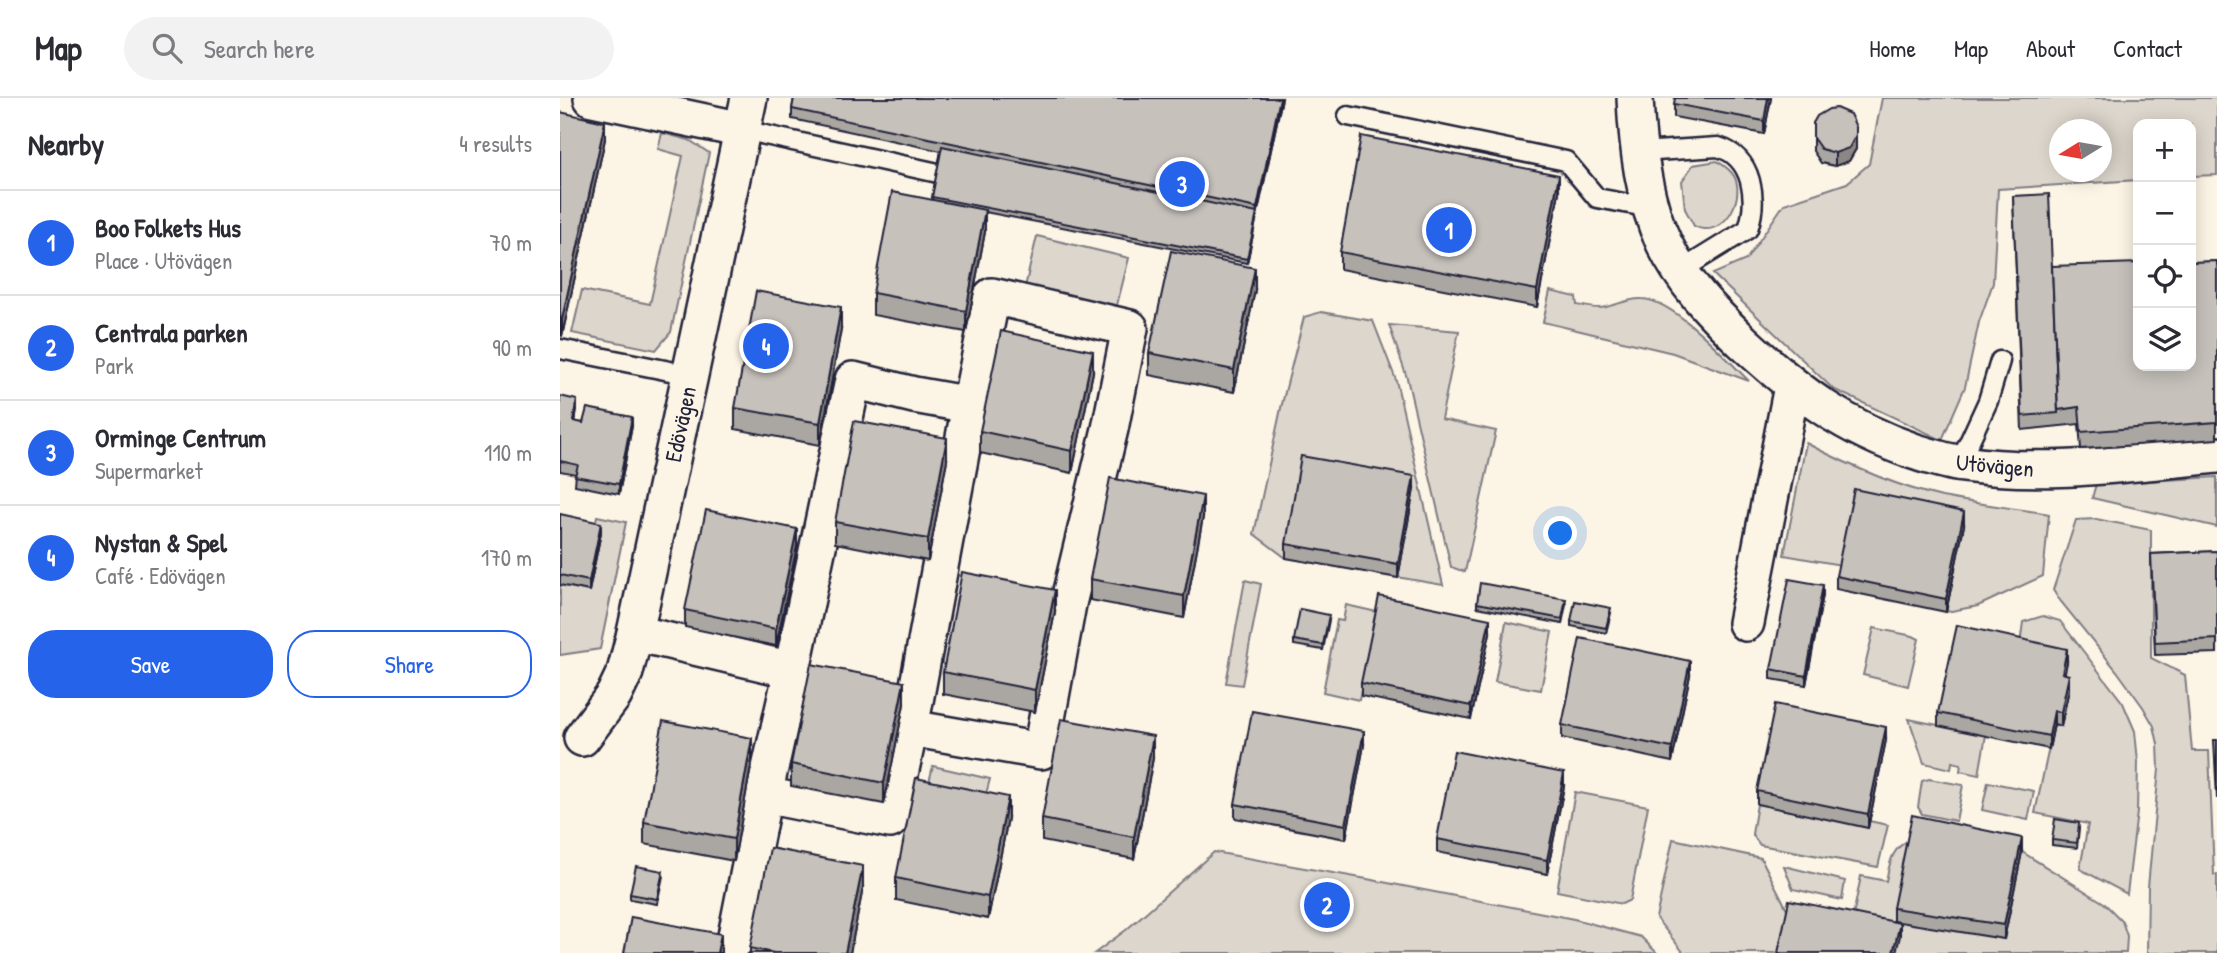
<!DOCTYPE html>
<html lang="en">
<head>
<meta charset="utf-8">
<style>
	body { margin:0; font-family:"Patrick Hand",sans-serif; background:#f2f2f3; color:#2b2b33 }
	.controls { position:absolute; right:21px; top:21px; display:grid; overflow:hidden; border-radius:14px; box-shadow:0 4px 18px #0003 }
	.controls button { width:63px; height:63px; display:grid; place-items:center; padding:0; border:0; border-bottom:2px solid #e1e1e2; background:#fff; color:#2b2b33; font:35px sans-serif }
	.compass { position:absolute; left:1489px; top:21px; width:63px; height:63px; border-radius:50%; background:#fff; box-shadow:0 4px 18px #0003; rotate:259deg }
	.you { position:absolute; left:1001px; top:436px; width:24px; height:24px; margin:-18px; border:5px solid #fff; border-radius:50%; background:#1a73e8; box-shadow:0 0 0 10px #1a73e833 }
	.badge { display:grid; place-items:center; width:46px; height:46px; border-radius:50%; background:#2563eb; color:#fff; font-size:23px; font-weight:700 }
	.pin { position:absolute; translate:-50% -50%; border:4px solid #fff; box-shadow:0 2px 7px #0006 }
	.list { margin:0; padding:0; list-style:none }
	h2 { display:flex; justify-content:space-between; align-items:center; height:91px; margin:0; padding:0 28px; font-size:30px }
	h2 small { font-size:23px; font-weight:400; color:#7c7c81 }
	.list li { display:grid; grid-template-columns:46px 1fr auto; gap:21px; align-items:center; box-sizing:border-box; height:105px; padding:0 28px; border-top:2px solid #e1e1e2 }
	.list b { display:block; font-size:26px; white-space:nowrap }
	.list p { margin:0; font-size:23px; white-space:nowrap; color:#7c7c81 }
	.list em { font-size:23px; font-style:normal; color:#7c7c81 }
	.actions { display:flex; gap:14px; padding:21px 28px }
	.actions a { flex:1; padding:16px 0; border:2px solid #2563eb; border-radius:28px; text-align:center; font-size:24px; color:#2563eb }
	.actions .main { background:#2563eb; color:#fff }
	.icon { flex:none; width:38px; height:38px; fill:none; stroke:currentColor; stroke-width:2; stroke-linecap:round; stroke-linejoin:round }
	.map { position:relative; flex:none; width:1657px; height:855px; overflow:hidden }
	header { display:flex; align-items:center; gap:42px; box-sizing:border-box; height:98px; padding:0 35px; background:#fff; border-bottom:2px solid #e1e1e2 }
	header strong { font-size:33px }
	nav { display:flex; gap:38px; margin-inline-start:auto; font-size:24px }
	.search { width:490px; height:63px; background:#f2f2f3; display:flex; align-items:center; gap:18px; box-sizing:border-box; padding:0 24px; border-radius:38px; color:#7c7c81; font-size:26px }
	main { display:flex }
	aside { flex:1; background:#fff }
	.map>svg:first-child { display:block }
	.green { fill:#dcd6cc; stroke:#7f7c84; stroke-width:2; fill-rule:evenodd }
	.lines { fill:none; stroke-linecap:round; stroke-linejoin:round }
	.service-casing { stroke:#22223b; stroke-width:23 }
	.minor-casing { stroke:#22223b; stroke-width:40 }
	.service { stroke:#fcf5e5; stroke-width:18 }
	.minor { stroke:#fcf5e5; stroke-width:35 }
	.wall { fill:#aaa6a1; stroke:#22223b; stroke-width:2 }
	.shaded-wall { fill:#8b8783; stroke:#22223b; stroke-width:2 }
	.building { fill:#c6c1bb; stroke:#22223b; stroke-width:2 }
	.labels { text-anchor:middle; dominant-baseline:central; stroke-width:5; stroke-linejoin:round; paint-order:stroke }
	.street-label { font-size:23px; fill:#22223b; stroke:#fcf5e5 }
</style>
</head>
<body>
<header>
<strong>Map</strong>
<div class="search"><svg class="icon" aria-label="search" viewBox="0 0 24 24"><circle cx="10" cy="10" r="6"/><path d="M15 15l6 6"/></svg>Search here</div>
<nav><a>Home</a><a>Map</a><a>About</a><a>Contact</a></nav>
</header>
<main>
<aside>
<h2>Nearby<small>4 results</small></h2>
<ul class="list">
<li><span class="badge">1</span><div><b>Boo Folkets Hus</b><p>Place · Utövägen</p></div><em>70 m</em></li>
<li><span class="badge">2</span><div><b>Centrala parken</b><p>Park</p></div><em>90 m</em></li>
<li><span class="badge">3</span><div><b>Orminge Centrum</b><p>Supermarket</p></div><em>110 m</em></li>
<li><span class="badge">4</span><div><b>Nystan &amp; Spel</b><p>Café · Edövägen</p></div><em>170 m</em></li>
</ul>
<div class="actions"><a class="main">Save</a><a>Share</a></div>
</aside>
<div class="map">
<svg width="1657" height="855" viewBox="0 0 1657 855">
	<rect width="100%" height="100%" fill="#fcf5e5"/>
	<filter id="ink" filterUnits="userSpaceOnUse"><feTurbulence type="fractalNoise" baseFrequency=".0143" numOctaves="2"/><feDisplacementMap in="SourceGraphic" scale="14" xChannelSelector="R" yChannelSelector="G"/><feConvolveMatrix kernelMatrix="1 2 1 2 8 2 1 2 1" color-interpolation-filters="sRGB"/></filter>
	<g filter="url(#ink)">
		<g class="green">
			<path d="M 1322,0 L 1657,0 L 1657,77 L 1631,78 L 1631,26 L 1578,26 L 1578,82 L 1438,91 L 1433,185 L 1419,224 L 1405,289 L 1382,342 L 1273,291 L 1153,176 L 1186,162 L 1224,106 L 1287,85 L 1309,66 ZM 1500,32 L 1542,32 L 1542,74 L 1500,74 Z"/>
			<polygon points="102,35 129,42 149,55 111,234 96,252 12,235 22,192 90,206 123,58 98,51"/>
			<path d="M 1157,63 C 1163,67 1170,71 1174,78 C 1185,97 1168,133 1144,131 C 1140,131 1137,129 1134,128 L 1125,111 L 1122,83 L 1133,67 Z"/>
			<polygon points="477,138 569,160 556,211 465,189"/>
			<path d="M 990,193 L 1016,199 L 1017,207 C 1024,208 1032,210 1039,210 C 1051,210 1067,200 1082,201 C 1114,202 1166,260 1189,283 L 1113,255 L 983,224 Z"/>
			<polygon points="761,214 813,223 836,282 883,487 726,460 694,436 721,310 744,219"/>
			<polygon points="829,227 899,233 881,321 936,333 905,474 891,469 847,280"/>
			<path d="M 1246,345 C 1288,367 1335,388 1382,399 C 1417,406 1453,410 1489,416 L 1483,478 L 1418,508 L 1386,514 L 1404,427 L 1281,467 L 1224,457 Z"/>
			<polygon points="1657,379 1657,429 1532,400 1536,386"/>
			<polygon points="37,418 66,424 40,551 0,557 0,487 29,493 41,435 34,433"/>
			<polygon points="1536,421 1591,432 1591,560 1625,577 1632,653 1649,653 1654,777 1657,777 1657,855 1587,855 1588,789 1599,671 1598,646 1594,628 1583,609 1557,573 1498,500 1493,492 1516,422"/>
			<polygon points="685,482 701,486 682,587 666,585"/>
			<polygon points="786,507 817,514 799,602 763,594 777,522 783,523"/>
			<polygon points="1483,518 1500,523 1563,605 1575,633 1578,664 1577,714 1567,796 1520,771 1528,726 1475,715 1494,626 1501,628 1459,554 1463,524"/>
			<polygon points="946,524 992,534 981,592 935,584"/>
			<polygon points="1314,530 1353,538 1359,541 1348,588 1303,577"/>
			<polygon points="1349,621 1426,637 1419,677 1400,673 1401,666 1392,664 1391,671 1364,665"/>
			<polygon points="373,668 430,681 426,696 369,684"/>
			<polygon points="1369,681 1403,687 1396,723 1362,716 1358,709 1362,683"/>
			<polygon points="1428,684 1474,693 1468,722 1422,712"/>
			<polygon points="1015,694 1088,708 1070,802 1062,806 997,793"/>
			<polygon points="1197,706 1308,729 1309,723 1328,727 1318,769 1200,747 1192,736"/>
			<polygon points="1113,741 1201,760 1229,815 1221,855 1124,855 1096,820"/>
			<path d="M 1350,742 L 1462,754 L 1544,805 L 1562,823 L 1567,838 L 1566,855 L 1336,855 L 1291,828 L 1301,778 L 1326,783 C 1330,765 1331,750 1350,742 Z"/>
			<polygon points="654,754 807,781 1014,821 1081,839 1097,855 535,855 566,832"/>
			<polygon points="1224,768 1285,783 1282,802 1233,791"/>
		</g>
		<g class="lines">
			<g class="service-casing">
				<g id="service">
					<polyline points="788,18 1006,63 1037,100 1091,110"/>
					<polyline points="183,32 378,75"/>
					<path d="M 1080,54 L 1158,49 C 1193,59 1198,101 1188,131 L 1120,173"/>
					<polyline points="0,251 130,277"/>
					<polyline points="1399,366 1428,303 1440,263"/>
				</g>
			</g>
			<g class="minor-casing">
				<g id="minor">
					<polyline points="32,0 183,32"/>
					<path d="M 1075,0 C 1077,48 1083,101 1104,145 C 1123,185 1152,214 1183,244 C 1238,295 1284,330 1356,354 C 1372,359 1387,364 1403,366 C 1487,378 1572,365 1657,357"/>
					<polygon points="432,198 570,230 550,331 508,506 481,653 350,630 410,307"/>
					<polyline points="1186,525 1232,288"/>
					<polyline points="75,535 232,572 293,282 354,297 410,307"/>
					<polyline points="22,640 54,597 65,574 75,535 189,0"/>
					<polyline points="204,697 330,722 350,630"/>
					<polyline points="175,843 204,697 232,572"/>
				</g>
			</g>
			<use href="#service" class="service"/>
			<use href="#minor" class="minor"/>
		</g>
		<g class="wall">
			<polygon points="234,0 722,0 687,165 425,114 425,134 406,234 313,217 313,195 372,102 381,53 232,21 232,11"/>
			<polygon points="1211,0 1204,36 1114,19 1114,6"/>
			<polygon points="0,14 45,41 2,238 0,237"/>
			<polygon points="1253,25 1296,29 1296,51 1289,63 1275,68 1261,65 1253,53"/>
			<polygon points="999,94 977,209 780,171 780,154"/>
			<polygon points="1453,98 1492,171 1657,163 1657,341 1521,351 1519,326 1462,332"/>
			<polygon points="695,192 674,294 589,277 589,255"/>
			<polygon points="281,231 260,347 175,331 175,310"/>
			<polygon points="533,274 512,375 420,355 420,333"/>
			<polygon points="0,298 17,311 15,324 23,325 72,328 59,396 15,387 16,376 0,373"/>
			<polygon points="387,362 368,463 275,445 275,424"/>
			<polygon points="854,391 838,480 726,460 726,446"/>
			<polygon points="0,418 41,434 29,493 0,487"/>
			<polygon points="643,419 624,520 530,502 530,481"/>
			<polygon points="1404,427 1386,514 1276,491 1276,478"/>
			<polygon points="237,448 216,548 125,529 125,512"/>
			<polygon points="1657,453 1657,555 1595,557 1591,456"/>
			<polygon points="1263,497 1246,587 1211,581 1211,571"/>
			<polygon points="917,505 1006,506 1002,526 917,509"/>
			<polygon points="495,514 475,614 383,596 383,574"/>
			<polygon points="1051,515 1046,535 1011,528 1011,523"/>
			<polygon points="769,522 763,552 734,547 734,542"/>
			<polygon points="930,535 911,621 801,598 801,585"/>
			<polygon points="1507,564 1504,576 1509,591 1501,628 1494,626 1489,651 1378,628 1378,615"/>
			<polygon points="1130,577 1112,664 1002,640 1002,627"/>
			<polygon points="344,606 324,706 231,688 231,666"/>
			<polygon points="1326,642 1308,730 1197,706 1197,693"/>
			<polygon points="804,647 786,741 675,720 675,706"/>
			<polygon points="593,660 574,761 482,743 482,721"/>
			<polygon points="192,662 174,763 84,746 84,724"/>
			<polygon points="1004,688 987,776 877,754 877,741"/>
			<polygon points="448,720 428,821 336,802 336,780"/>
			<polygon points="1519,730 1517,750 1492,747 1492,742"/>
			<polygon points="1462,754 1444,841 1333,823 1333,810"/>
			<polygon points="103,778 97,806 70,801 70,796"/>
			<polygon points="303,790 290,855 190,855 190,850"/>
		</g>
		<g class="shaded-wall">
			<polygon points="720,0 722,0 687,165 697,110"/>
			<polygon points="1208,0 1211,0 1204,36 1204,23"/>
			<polygon points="45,24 45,41 2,238 2,221"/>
			<polygon points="1296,37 1296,51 1289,63 1275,68 1275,55"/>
			<polygon points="999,77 999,94 977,209 977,192"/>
			<polygon points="425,112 425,134 406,234 406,213"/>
			<polygon points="695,170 695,192 674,294 674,272"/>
			<polygon points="281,209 281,231 260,347 260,325"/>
			<polygon points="533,253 533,274 512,375 512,353"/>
			<polygon points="17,302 17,311 13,333 13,323"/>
			<polygon points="72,319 72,328 59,396 59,386"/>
			<polygon points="387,340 387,362 368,463 368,441"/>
			<polygon points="854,378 854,391 838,480 838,466"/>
			<polygon points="643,398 643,419 624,520 624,498"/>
			<polygon points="1404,414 1404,427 1386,514 1386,501"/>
			<polygon points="41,425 41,434 29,493 29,483"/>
			<polygon points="237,431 237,448 216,548 216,531"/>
			<polygon points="1263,487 1263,497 1246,587 1246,578"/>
			<polygon points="495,492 495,514 475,614 475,592"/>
			<polygon points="930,521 930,535 911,621 911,608"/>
			<polygon points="1507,551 1507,564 1502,589 1502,575"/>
			<polygon points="1130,563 1130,577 1112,664 1112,650"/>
			<polygon points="1509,577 1509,591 1501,628 1501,614"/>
			<polygon points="344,584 344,606 324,706 324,685"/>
			<polygon points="1494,613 1494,626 1489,651 1489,638"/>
			<polygon points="1326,629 1326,642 1308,730 1308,716"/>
			<polygon points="804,633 804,647 786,741 786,727"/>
			<polygon points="593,638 593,660 574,761 574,739"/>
			<polygon points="192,640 192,662 174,763 174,741"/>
			<polygon points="1004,675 1004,688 987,776 987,762"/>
			<polygon points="448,699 448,720 428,821 428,799"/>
			<polygon points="1462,740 1462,754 1444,841 1444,827"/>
			<polygon points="303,768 303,790 290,855 285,855"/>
			<polygon points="1340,825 1340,838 1336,855 1333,855"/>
			<polygon points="161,836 161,855 157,855"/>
		</g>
		<g class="building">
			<polygon points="234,0 720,0 697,110 232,11"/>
			<polygon points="1115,0 1208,0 1204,23 1114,6"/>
			<polygon points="1276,10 1290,16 1296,29 1296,37 1289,50 1275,55 1261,51 1253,40 1253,25 1257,18 1269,11"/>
			<polygon points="0,14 45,24 2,221 0,220"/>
			<polygon points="801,38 999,77 977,192 780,154"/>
			<polygon points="382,48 697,115 687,161 372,99"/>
			<polygon points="332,94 425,112 406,213 313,195"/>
			<polygon points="1489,96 1498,315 1462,318 1453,98"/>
			<polygon points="611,153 695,170 674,272 589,255"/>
			<polygon points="1657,163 1657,324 1521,334 1519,309 1498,312 1492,168 1578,165 1578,268 1631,268 1631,164"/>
			<polygon points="196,193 281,209 260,325 175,310"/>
			<polygon points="441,233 533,253 512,353 420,333"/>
			<polygon points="0,298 17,302 13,323 23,325 27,310 72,319 59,386 15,378 18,367 0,363"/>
			<polygon points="294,323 387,340 368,441 275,424"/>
			<polygon points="741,358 854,378 838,466 726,446"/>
			<polygon points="550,380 643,398 624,498 530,481"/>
			<polygon points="1294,391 1404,414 1386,501 1276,478"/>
			<polygon points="146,412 237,431 216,531 125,512"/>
			<polygon points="0,416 41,425 29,483 0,477"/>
			<polygon points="1657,453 1657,541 1595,544 1591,456"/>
			<polygon points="402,474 495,492 475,592 383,574"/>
			<polygon points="1229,481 1263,487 1246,578 1211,571"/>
			<polygon points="920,485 1006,501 1002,521 917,505"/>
			<polygon points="819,498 930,521 911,608 801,585"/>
			<polygon points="1015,503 1051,510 1046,530 1011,523"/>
			<polygon points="740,511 769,517 763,547 734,542"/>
			<polygon points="1397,527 1507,551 1502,575 1509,577 1501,614 1494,613 1489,638 1378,615"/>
			<polygon points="1020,540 1130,563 1112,650 1002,627"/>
			<polygon points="251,566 344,584 324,685 231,666"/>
			<polygon points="1215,606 1326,629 1308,716 1197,693"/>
			<polygon points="692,613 804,633 786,727 675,706"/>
			<polygon points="501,621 593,638 574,739 482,721"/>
			<polygon points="103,623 192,640 174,741 84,724"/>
			<polygon points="1654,642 1657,642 1657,701"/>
			<polygon points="894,653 1004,675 987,762 877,741"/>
			<polygon points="356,680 448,699 428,799 336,780"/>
			<polygon points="1352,717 1462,740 1444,827 1333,810"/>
			<polygon points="1495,721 1519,725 1517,745 1492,742"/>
			<polygon points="210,750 303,768 285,855 214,855 190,850"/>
			<polygon points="76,768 103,773 97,801 70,796"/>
			<polygon points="1229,802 1340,825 1333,855 1218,855"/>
			<polygon points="71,819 161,836 157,855 64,855"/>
		</g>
	</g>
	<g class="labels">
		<g class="street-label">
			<text transform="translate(120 326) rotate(-78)">Edövägen</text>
			<text transform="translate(1435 367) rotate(5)">Utövägen</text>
		</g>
	</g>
</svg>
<div class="controls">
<button>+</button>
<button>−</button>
<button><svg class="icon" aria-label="locate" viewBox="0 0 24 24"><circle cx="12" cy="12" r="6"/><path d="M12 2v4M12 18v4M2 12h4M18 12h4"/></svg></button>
<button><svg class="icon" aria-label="layers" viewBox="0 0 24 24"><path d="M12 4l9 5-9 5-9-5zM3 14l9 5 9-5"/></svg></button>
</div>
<svg class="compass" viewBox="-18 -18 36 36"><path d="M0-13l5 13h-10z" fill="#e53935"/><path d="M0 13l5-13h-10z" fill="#7c7c81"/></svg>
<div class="you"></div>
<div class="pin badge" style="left:889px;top:132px">1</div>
<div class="pin badge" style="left:767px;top:807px">2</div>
<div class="pin badge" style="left:622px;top:86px">3</div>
<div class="pin badge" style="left:206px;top:248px">4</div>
</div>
</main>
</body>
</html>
